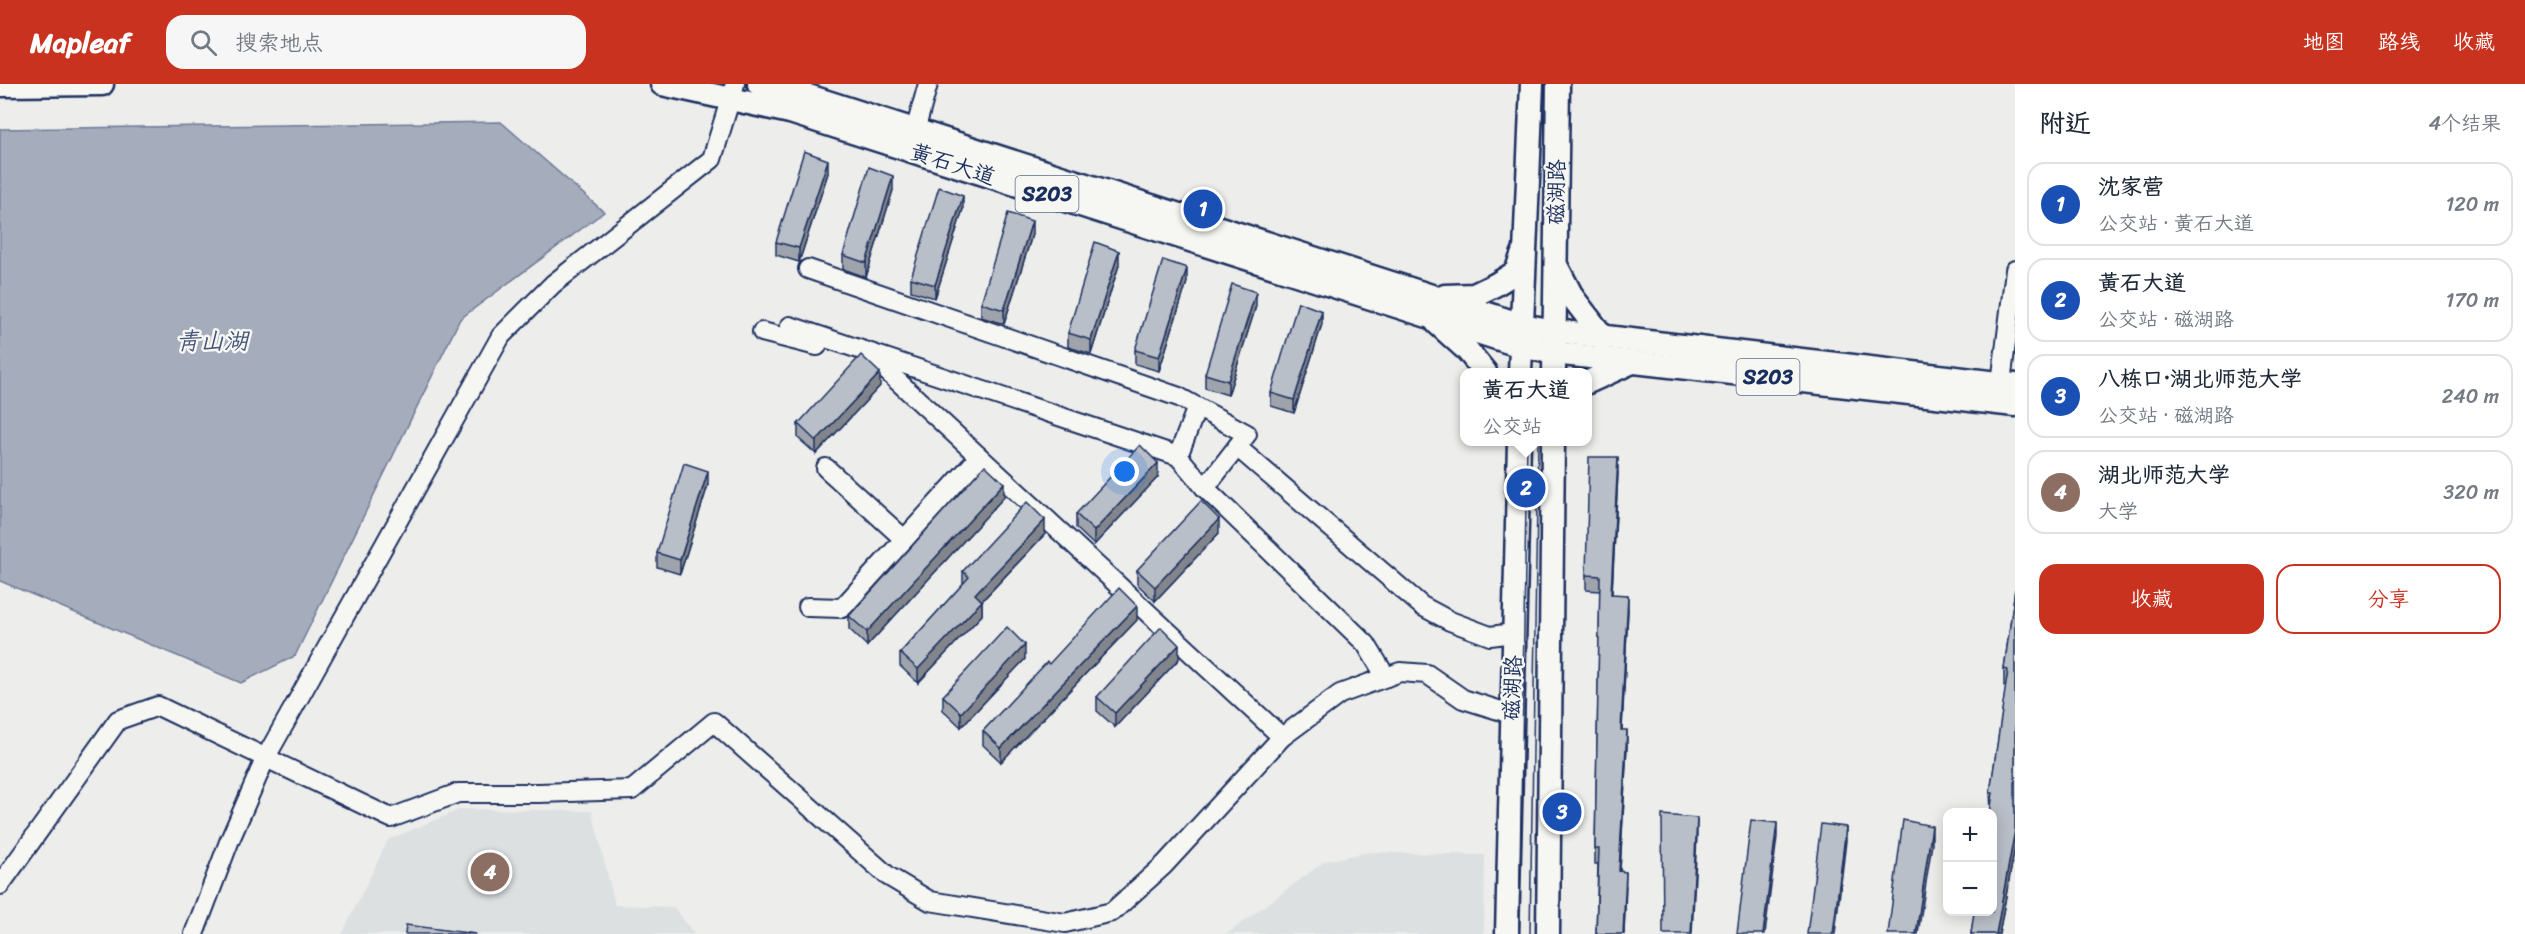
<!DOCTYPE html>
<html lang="zh">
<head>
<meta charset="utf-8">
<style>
	body { margin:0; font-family:Sriracha,"LXGW WenKai TC",sans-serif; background:#f6f6f7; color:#1f2937 }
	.controls { position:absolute; right:18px; bottom:18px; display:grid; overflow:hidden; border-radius:12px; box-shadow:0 3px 15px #0003 }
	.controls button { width:54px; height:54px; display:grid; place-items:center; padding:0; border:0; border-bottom:2px solid #e0e1e3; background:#fff; color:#1f2937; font:30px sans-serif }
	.you { position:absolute; left:1125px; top:388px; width:21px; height:21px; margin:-15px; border:4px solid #fff; border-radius:50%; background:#1a73e8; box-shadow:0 0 0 9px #1a73e833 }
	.badge { display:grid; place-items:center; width:39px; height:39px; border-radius:50%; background:#c8321e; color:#fff; font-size:20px; font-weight:700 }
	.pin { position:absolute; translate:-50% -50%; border:3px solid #fff; box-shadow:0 2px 6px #0006 }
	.popup { position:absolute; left:1460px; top:284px; width:132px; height:78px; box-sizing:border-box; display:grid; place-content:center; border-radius:12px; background:#fff; filter:drop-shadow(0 2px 4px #0005); font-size:20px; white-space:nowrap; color:#747a83 }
	.popup b { font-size:22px; color:#1f2937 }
	.popup::after { content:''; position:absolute; left:50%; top:100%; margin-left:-12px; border:12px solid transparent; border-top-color:#fff }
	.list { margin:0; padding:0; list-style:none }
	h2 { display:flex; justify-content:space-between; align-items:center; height:78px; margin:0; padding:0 24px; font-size:26px }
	h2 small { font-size:20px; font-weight:400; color:#747a83 }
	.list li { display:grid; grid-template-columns:39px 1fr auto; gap:18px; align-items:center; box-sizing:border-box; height:84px; margin:0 12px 12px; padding:0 12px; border:2px solid #e0e1e3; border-radius:18px }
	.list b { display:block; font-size:22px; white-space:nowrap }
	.list p { margin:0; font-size:20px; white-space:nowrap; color:#747a83 }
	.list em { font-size:20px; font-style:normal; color:#747a83 }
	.actions { display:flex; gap:12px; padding:18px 24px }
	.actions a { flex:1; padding:14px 0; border:2px solid #c8321e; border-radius:18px; text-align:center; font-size:21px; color:#c8321e }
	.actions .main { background:#c8321e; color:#fff }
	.icon { flex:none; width:33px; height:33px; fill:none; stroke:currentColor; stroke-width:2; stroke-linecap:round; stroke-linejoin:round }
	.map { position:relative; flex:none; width:2015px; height:850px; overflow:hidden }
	header { display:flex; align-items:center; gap:36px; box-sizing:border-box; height:84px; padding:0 30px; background:#c8321e; color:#fff }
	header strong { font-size:28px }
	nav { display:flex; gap:33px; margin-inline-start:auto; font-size:21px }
	.search { width:420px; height:54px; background:#f6f6f7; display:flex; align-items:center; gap:15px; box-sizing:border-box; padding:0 21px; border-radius:18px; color:#747a83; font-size:22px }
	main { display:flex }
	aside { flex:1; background:#fff }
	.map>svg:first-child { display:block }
	.built { fill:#dde0e1 }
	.water { fill:#a5acbc; stroke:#6e7a96; stroke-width:1.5 }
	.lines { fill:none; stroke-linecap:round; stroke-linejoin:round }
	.minor-casing { stroke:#1b2f5e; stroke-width:22 }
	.major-casing { stroke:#1b2f5e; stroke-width:27 }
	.minor { stroke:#f6f6f2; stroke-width:18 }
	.major { stroke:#f6f6f2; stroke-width:22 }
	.tram { stroke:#1b2f5e; stroke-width:1.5 }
	.wall { fill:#9fa4ac; stroke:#1b2f5e; stroke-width:1.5 }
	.shaded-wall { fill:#82868c; stroke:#1b2f5e; stroke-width:1.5 }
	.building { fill:#b9bfc8; stroke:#1b2f5e; stroke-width:1.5 }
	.labels { text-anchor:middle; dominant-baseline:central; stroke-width:5; stroke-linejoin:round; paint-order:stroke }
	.shield { fill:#f6f6f2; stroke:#5d6b8a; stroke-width:1.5 }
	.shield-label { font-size:21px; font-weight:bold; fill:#1b2f5e }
	.street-label { font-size:22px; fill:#1b2f5e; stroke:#f6f6f2 }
	.water-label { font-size:24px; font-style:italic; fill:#44547a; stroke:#f6f6f2 }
</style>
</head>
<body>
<header>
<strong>Mapleaf</strong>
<div class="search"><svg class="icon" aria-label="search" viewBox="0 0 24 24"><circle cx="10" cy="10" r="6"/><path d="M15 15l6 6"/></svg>搜索地点</div>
<nav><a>地图</a><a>路线</a><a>收藏</a></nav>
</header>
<main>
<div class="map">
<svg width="2015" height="850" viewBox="0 0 2015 850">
	<rect width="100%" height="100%" fill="#edeeec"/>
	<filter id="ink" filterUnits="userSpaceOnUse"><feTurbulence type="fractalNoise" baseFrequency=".0167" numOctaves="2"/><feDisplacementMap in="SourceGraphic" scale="12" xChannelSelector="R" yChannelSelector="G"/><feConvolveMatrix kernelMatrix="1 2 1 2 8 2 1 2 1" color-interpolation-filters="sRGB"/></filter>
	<g filter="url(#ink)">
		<g class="built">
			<polygon points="461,725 592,727 615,821 674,823 694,850 342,850 388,756"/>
			<polygon points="1369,768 1485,771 1484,850 1227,850 1325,777"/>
		</g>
		<polygon class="water" points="501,38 604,128 460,235 295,572 241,599 0,497 0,45"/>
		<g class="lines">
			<g class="minor-casing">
				<g id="minor">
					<polyline points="915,47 928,0"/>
					<polyline points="808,185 1179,313 1197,323"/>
					<polyline points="790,242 1178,372 1205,404 1366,560 1386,593"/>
					<polyline points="762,248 817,262"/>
					<polyline points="867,275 878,279 1282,653"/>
					<polyline points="2001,299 2015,186"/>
					<polyline points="1237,363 1422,522 1450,537 1490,552 1514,549"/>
					<polyline points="1178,372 1197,323 1247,350 1205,404"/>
					<polyline points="826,384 904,455"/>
					<polyline points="808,523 842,524 979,373"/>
					<polyline points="0,801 118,636 158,622 391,734 458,709 539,709 632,706 714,638 888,792 930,817 1065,839 1112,828 1164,781 1282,653 1340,610 1400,588 1427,590 1463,615 1511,630"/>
					<polyline points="194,850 229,758 266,673 501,252 553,200 712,75 735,0"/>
				</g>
			</g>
			<g class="major-casing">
				<g id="major">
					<polyline points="662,0 790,28 1521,262 1554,269 2015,321"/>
					<polyline points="759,0 796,8 1522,241 1555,247 2015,301"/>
					<polyline points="0,1 102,0"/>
					<polyline points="1558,185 1573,214 1603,253"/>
					<polyline points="1445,212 1474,211 1495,201 1516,188 1523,169"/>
					<polyline points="1437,239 1467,266 1485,288"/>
					<polyline points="1520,288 1532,0"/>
					<polyline points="1554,288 1558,0"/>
					<polyline points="1588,298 1630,279"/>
					<polyline points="1507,850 1519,358"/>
					<polyline points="1548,850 1553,358"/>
				</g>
			</g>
			<use href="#minor" class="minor"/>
			<use href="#major" class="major"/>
			<g class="tram">
				<polyline points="1519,850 1527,358"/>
				<polyline points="1530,850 1538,358"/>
			</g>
		</g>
		<g class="wall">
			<polygon points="828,89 799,178 776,171 776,158"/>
			<polygon points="893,106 866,193 843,185 843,171"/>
			<polygon points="963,125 935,214 911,207 911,194"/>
			<polygon points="1032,151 1004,240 981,233 981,219"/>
			<polygon points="1119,181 1091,270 1068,263 1068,249"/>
			<polygon points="1187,198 1159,287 1135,280 1135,266"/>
			<polygon points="1256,222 1228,311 1205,304 1205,290"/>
			<polygon points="1322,240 1294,329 1271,322 1271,309"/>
			<polygon points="880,302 816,370 798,354 798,340"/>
			<polygon points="1618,388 1612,510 1628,525 1622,646 1627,661 1620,787 1626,802 1624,850 1596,850 1598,780 1595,780 1595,765 1600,507 1586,506 1586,491"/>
			<polygon points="1158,393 1094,461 1076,444 1076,430"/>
			<polygon points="708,401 680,490 657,483 657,469"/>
			<polygon points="1004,413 867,562 849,545 849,532"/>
			<polygon points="1219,449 1155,517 1137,500 1137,486"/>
			<polygon points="1045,450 982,517 982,531 918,599 900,582 900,569 963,500 963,487"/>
			<polygon points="2015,505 2015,763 1999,850 1971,850 1991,726 1990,709 2006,603 2004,602 2004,585"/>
			<polygon points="1137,536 1001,678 983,661 983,647 1049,580"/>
			<polygon points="1025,575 961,643 943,626 943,612"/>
			<polygon points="1179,575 1115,643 1097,627 1097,613"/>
		</g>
		<g class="shaded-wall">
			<polygon points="828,76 828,89 799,178 799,164"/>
			<polygon points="893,92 893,106 866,193 866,179"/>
			<polygon points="963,112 963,125 935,214 935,201"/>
			<polygon points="1032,137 1032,151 1004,240 1004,226"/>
			<polygon points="1119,167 1119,181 1091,270 1091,256"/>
			<polygon points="1187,184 1187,198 1159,287 1159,273"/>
			<polygon points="1256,208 1256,222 1228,311 1228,297"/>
			<polygon points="1322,227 1322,240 1294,329 1294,316"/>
			<polygon points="880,289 880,302 816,370 816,357"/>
			<polygon points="1618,373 1618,388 1611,525 1611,510"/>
			<polygon points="1158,379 1158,393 1094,461 1094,447"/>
			<polygon points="708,387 708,401 680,490 680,476"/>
			<polygon points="1004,399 1004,413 867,562 867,548"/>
			<polygon points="1219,435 1219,449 1155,517 1155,503"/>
			<polygon points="1045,436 1045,450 975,524 975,510"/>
			<polygon points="1628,511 1628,525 1621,661 1621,646"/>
			<polygon points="982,517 982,531 918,599 918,585"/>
			<polygon points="1137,522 1137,536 1001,678 1001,664"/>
			<polygon points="1025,561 1025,575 961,643 961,629"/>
			<polygon points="1179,561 1179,575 1115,643 1115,629"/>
			<polygon points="1627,646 1627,661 1619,802 1619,787"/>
			<polygon points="1697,734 1697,752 1692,850 1691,850"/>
			<polygon points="1777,739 1777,753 1765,850 1763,850"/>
			<polygon points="1932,742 1932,760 1918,850 1916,850"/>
			<polygon points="1846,743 1846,757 1835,850 1833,850"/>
			<polygon points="2015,746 2015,763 1999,850 1996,850"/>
			<polygon points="1626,788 1624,850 1623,850"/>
		</g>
		<g class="building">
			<polygon points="804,67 828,76 799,164 776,158"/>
			<polygon points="869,83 893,92 866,179 843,171"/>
			<polygon points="939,103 963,112 935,201 911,194"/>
			<polygon points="1008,129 1032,137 1004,226 981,219"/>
			<polygon points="1095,158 1119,167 1091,256 1068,249"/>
			<polygon points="1163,176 1187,184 1159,273 1135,266"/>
			<polygon points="1232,200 1256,208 1228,297 1205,290"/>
			<polygon points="1298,218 1322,227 1294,316 1271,309"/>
			<polygon points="861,271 880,289 816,357 798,340"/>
			<polygon points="1140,361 1158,379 1094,447 1076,430"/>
			<polygon points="1589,373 1618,373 1611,510 1628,511 1621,646 1627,646 1619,787 1626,788 1623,850 1596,850 1599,765 1595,765 1600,492 1586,491"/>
			<polygon points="684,379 708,387 680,476 657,469"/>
			<polygon points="985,381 1004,399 867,548 849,532"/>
			<polygon points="1201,417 1219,435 1155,503 1137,486"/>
			<polygon points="1027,418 1045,436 975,510 982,517 918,585 900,569 969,493 963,487"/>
			<polygon points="1119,504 1137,522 1001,664 983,647 1047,578 1049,580"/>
			<polygon points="2015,505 2015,746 1996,850 1971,850 1974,828 1992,828 1992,729 1990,729 1993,709 1990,709 2008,586 2004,585"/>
			<polygon points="1007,543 1025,561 961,629 943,612"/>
			<polygon points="1161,543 1179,561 1115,629 1097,613"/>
			<polygon points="1662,731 1697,734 1691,850 1663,850"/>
			<polygon points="1751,736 1777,739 1763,850 1737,850"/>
			<polygon points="1903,736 1932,742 1916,850 1888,850"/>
			<polygon points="1821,740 1846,743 1833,850 1807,850"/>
			<polygon points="406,841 476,850 405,850"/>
		</g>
	</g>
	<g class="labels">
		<g class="shield">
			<rect x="1015.5" y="92" width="63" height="36" rx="4.5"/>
			<rect x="1736.5" y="275" width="63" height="36" rx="4.5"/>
		</g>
		<g class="shield-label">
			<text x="1047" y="110">S203</text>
			<text x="1768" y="293">S203</text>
		</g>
		<g class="street-label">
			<text transform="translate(953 80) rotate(18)">黄石大道</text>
			<text transform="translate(1556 108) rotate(-89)">磁湖路</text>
			<text transform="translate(1512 604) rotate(-88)">磁湖路</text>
		</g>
		<g class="water-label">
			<text x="212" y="257">青山湖</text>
		</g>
	</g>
</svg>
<div class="controls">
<button>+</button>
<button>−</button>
</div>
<div class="you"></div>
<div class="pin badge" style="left:1203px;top:125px;background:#1a4fb4">1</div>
<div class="pin badge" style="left:1526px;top:404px;background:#1a4fb4">2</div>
<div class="popup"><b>黄石大道</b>公交站</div>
<div class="pin badge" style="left:1562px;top:728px;background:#1a4fb4">3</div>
<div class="pin badge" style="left:490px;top:788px;background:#8d6e63">4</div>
</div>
<aside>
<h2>附近<small>4个结果</small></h2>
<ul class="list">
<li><span class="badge" style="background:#1a4fb4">1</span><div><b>沈家营</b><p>公交站 · 黄石大道</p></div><em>120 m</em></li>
<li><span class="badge" style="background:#1a4fb4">2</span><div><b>黄石大道</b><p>公交站 · 磁湖路</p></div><em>170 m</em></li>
<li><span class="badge" style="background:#1a4fb4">3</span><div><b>八栋口·湖北师范大学</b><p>公交站 · 磁湖路</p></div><em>240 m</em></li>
<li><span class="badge" style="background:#8d6e63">4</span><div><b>湖北师范大学</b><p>大学</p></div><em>320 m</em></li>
</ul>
<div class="actions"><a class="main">收藏</a><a>分享</a></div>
</aside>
</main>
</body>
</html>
